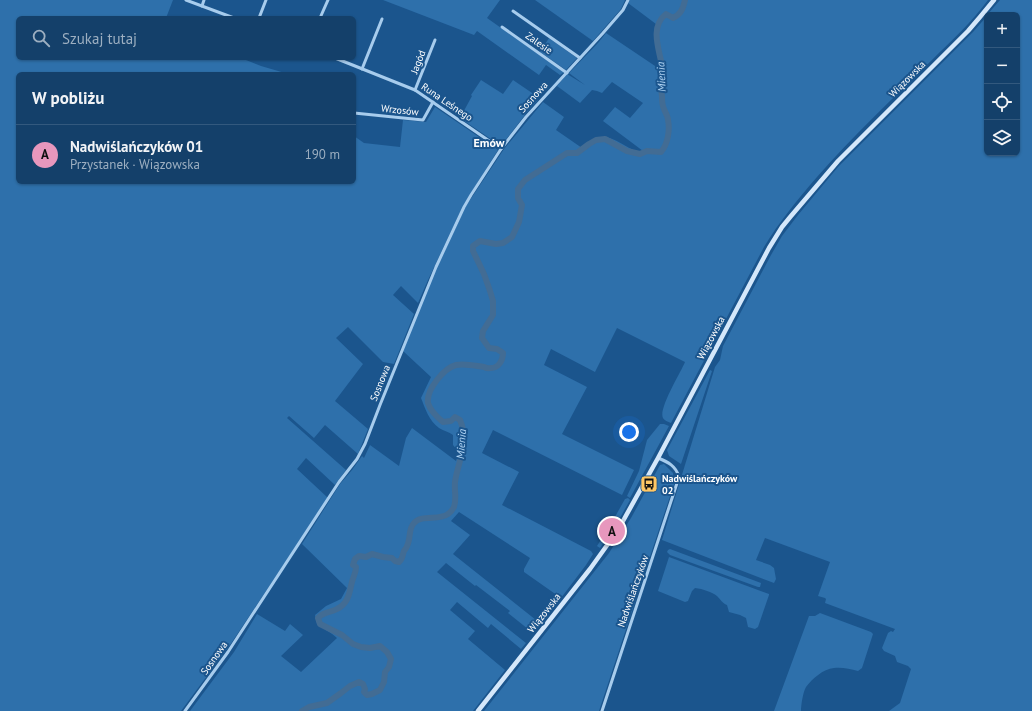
<!DOCTYPE html>
<html lang="pl">
<head>
<meta charset="utf-8">
<style>
	body { margin:0; font-family:"PT Sans",sans-serif; background:#214b72; color:#f1f3f6 }
	.controls { position:absolute; right:12px; top:12px; display:grid; overflow:hidden; border-radius:6px; box-shadow:0 1px 3px #0004 }
	.controls button { width:36px; height:36px; display:grid; place-items:center; padding:0; border:0; border-bottom:1px solid #33597e; background:#14406a; color:#f1f3f6; font:20px sans-serif }
	.you { position:absolute; left:629px; top:432px; width:14px; height:14px; margin:-10px; border:3px solid #fff; border-radius:50%; background:#1a73e8; box-shadow:0 0 0 6px #1a73e833 }
	.badge { display:grid; place-items:center; width:26px; height:26px; border-radius:50%; background:#e797bd; color:#111; font-size:13px; font-weight:700 }
	.pin { position:absolute; translate:-50% -50%; border:2px solid #fff; box-shadow:0 1px 4px #0006 }
	.list { margin:0; padding:0; list-style:none }
	h2 { display:flex; justify-content:space-between; align-items:center; height:52px; margin:0; padding:0 16px; font-size:17px }
	h2 small { font-size:13px; font-weight:400; color:#9dafc1 }
	.list li { display:grid; grid-template-columns:26px 1fr auto; gap:12px; align-items:center; box-sizing:border-box; height:60px; padding:0 16px; border-top:1px solid #33597e }
	.list b { display:block; font-size:15px; white-space:nowrap }
	.list p { margin:0; font-size:13px; white-space:nowrap; color:#9dafc1 }
	.list em { font-size:13px; font-style:normal; color:#9dafc1 }
	.icon { flex:none; width:22px; height:22px; fill:none; stroke:currentColor; stroke-width:2; stroke-linecap:round; stroke-linejoin:round }
	.map { position:relative; flex:none; width:1032px; height:711px; overflow:hidden }
	.search { position:absolute; background:#14406a; box-shadow:0 1px 3px #0004; left:16px; top:16px; width:340px; height:44px; display:flex; align-items:center; gap:10px; box-sizing:border-box; padding:0 14px; border-radius:6px; color:#9dafc1; font-size:15px }
	.panel { position:absolute; background:#14406a; box-shadow:0 1px 3px #0004; left:16px; top:72px; width:340px; height:112px; border-radius:6px }
	.map>svg:first-child { display:block }
	.green { fill:#2e70ab }
	.lines { fill:none; stroke-linecap:round; stroke-linejoin:round }
	.river { stroke:#426c94; stroke-width:6 }
	.minor { stroke:#a7cced; stroke-width:3 }
	.secondary { stroke:#d4e7fa; stroke-width:4.5 }
	.labels { text-anchor:middle; dominant-baseline:central; stroke-width:4; stroke-linejoin:round; paint-order:stroke }
	.street-label { font-size:10px; fill:#fff; stroke:#1b558d }
	.poi-label { font-size:10px; font-weight:bold; fill:#fff; stroke:#1b558d; text-anchor:start }
	.water-label { font-size:11px; font-style:italic; fill:#b3d6f5; stroke:#1b558d }
	.quarter-label { font-size:12px; font-weight:bold; fill:#fff; stroke:#1b558d }
</style>
</head>
<body>
<div class="map">
<svg width="1032" height="711" viewBox="0 0 1032 711">
	<rect width="100%" height="100%" fill="#1b558d"/>
	<g class="green">
		<polygon points="0,0 173,0 166,18 18,18 18,58 241,58 261,66 285,73 286,74 18,74 18,182 354,182 354,136 364,143 400,147 403,120 426,122 435,107 498,150 463,206 428,280 418,303 401,286 393,295 414,314 394,364 383,362 348,327 336,338 363,364 335,401 368,429 358,454 325,425 314,438 289,416 287,418 346,470 335,485 306,458 297,469 328,498 230,645 181,711 0,711"/>
		<polygon points="383,0 500,0 487,18 564,72 560,75 546,65 539,75 477,31 474,35"/>
		<polygon points="535,0 625,0 621,9 593,41"/>
		<path d="M 630,0 L 988,0 C 972,22 951,41 932,60 C 893,98 853,136 817,177 C 798,199 779,222 764,247 L 671,423 C 668,422 664,420 663,418 C 658,409 681,372 685,362 L 617,328 L 595,372 L 551,349 L 544,365 L 587,387 L 562,434 L 634,470 L 622,495 L 493,430 L 482,453 L 519,472 L 502,505 L 591,551 L 593,554 L 586,565 L 561,598 L 524,572 L 524,569 L 530,558 L 459,512 L 451,521 L 470,535 L 453,554 L 541,624 L 533,633 L 508,613 L 510,611 L 476,585 L 475,586 L 446,563 L 437,572 L 526,643 L 521,649 L 491,624 L 488,628 L 457,602 L 450,610 L 475,631 L 468,639 L 505,670 L 473,711 L 190,711 L 234,652 L 257,614 L 285,631 L 290,624 L 303,635 L 281,656 L 301,672 L 337,638 C 331,632 323,629 317,624 L 315,615 L 326,606 L 341,599 L 347,588 L 302,544 L 340,484 L 352,470 L 362,456 L 364,458 L 370,445 L 399,466 L 406,438 L 412,428 L 456,461 L 459,452 L 453,445 L 453,435 C 449,432 444,431 439,428 C 429,421 425,408 421,398 L 431,377 L 403,351 L 432,278 L 466,206 L 504,149 L 543,102 L 564,117 L 556,130 L 582,148 C 585,146 588,142 592,140 C 614,129 627,154 643,151 L 603,121 L 615,107 L 630,118 L 643,103 L 612,82 L 602,93 L 597,91 L 592,90 L 580,103 L 557,86 L 567,74 L 585,85 L 569,73 L 598,43 L 606,33 L 661,70 L 654,30 L 656,24 L 628,3 Z"/>
		<polygon points="1000,0 1032,0 1032,711 889,711 900,703 911,669 908,666 897,662 895,656 884,651 882,648 888,633 891,631 893,632 895,629 825,603 826,599 825,598 818,596 830,562 765,538 756,560 770,565 774,568 776,579 774,583 662,540 715,367 720,360 723,346 771,255 782,236 798,215 838,167 973,32 987,16 987,153 1017,153 1017,15 987,15"/>
		<polygon points="549,38 577,58 566,70 540,52"/>
		<polygon points="481,80 503,94 513,80 538,97 538,100 528,111 501,146 460,118 472,96 471,95"/>
		<polygon points="710,370 712,371 681,464 669,456 667,450"/>
		<polygon points="660,424 664,424 669,426 630,498 627,496 639,471 647,440"/>
		<polygon points="664,464 673,473 674,484 599,711 484,711 609,553 631,518 660,465"/>
		<polygon points="628,498 630,500 616,525 611,524 625,499"/>
		<polygon points="609,527 614,528 600,548 597,546"/>
		<polygon points="670,549 761,583 760,587 758,587 670,555 667,552 668,550"/>
		<path d="M 669,557 L 769,594 L 769,595 L 758,627 L 755,629 L 748,627 L 746,618 L 740,615 L 729,612 L 727,605 C 722,603 721,600 717,596 C 712,592 703,589 695,588 L 692,591 L 688,601 L 685,602 L 658,591 Z"/>
		<path d="M 820,613 L 871,632 L 873,634 L 862,668 L 858,671 C 850,669 842,667 834,668 C 823,669 812,679 806,687 C 803,692 801,705 801,711 L 774,711 L 809,616 L 815,616 Z"/>
	</g>
	<g class="lines">
		<path class="river" d="M 302,711 L 309,707 L 327,703 L 341,693 L 350,686 L 359,682 L 363,684 L 365,689 L 364,692 L 367,695 L 372,694 L 380,690 L 384,682 L 385,672 L 389,667 L 391,659 L 387,652 L 380,646 L 370,648 L 361,647 L 353,644 L 342,635 L 320,624 L 318,618 C 324,611 330,613 337,609 C 349,603 349,593 352,582 C 353,577 356,573 356,567 L 353,565 L 355,559 L 359,556 L 366,557 L 372,554 L 383,557 L 392,558 L 395,561 L 399,562 C 403,559 402,556 404,551 C 405,549 407,548 407,546 C 411,539 408,529 414,523 C 422,514 439,521 448,514 C 451,512 453,509 454,507 C 457,499 454,490 455,482 C 457,468 463,455 464,440 C 464,433 463,427 460,420 L 455,417 L 451,421 L 443,422 C 437,417 430,410 428,403 C 426,390 444,368 456,365 C 465,363 476,366 484,367 C 486,368 488,369 491,368 C 498,368 503,361 503,353 L 497,349 L 489,348 L 482,338 L 483,331 L 493,315 L 493,301 L 490,291 L 484,274 L 473,251 L 473,246 L 480,241 L 496,244 L 503,243 L 512,237 L 519,222 L 522,205 L 518,198 L 518,189 L 525,180 L 567,153 L 577,153 L 589,144 L 596,140 L 605,139 L 627,151 L 640,154 L 647,151 L 661,152 C 668,144 670,130 668,120 C 668,116 665,112 664,109 C 662,105 662,100 662,96 C 660,88 664,80 663,72 C 661,53 648,28 666,14 L 673,18 C 681,14 683,9 685,0"/>
		<g class="minor">
			<polyline points="186,0 234,18"/>
			<polyline points="202,6 204,0"/>
			<polyline points="513,11 580,58"/>
			<polyline points="259,18 266,0"/>
			<polyline points="320,18 328,0"/>
			<polyline points="502,27 567,73"/>
			<polyline points="335,58 415,90 501,149"/>
			<polyline points="362,69 382,19"/>
			<polyline points="415,90 435,40"/>
			<polyline points="354,113 423,120 433,102"/>
			<polyline points="185,711 228,652 339,482 357,459 365,444 380,405 436,267 464,207 471,195 501,149 526,117 603,33 623,10 628,0"/>
			<path d="M 602,711 L 679,477 C 676,466 668,462 658,458"/>
		</g>
		<polyline class="secondary" points="478,711 590,569 618,530 658,458 769,248 782,227 791,216 838,161 968,31 980,17 994,0"/>
	</g>
	<defs>
		<g id="bus-square" transform="scale(0.9)"><rect x="-9" y="-9" width="18" height="18" rx="4" fill="#ffc764" stroke="#1b558d"/><path d="M-5-6H5V4H4V6H2V4H-2V6H-4V4H-5ZM-3.5-4V0h7V-4ZM-3.5 1.2v1.5H-2V1.2ZM2 1.2v1.5H3.5V1.2Z" fill="#111"/></g>
	</defs>
	<g fill-rule="evenodd">
		<use href="#bus-square" x="649" y="484"/>
	</g>
	<g class="labels">
		<g class="street-label">
			<text transform="translate(539 43) rotate(35)">Zalesie</text>
			<text transform="translate(418 62) rotate(-69)">Jagód</text>
			<text transform="translate(907 79) rotate(-45)">Wiązowska</text>
			<text transform="translate(533 97) rotate(-48)">Sosnowa</text>
			<text transform="translate(447 102) rotate(34)">Runa Leśnego</text>
			<text transform="translate(400 110) rotate(6)">Wrzosów</text>
			<text transform="translate(711 338) rotate(-62)">Wiązowska</text>
			<text transform="translate(380 383) rotate(-68)">Sosnowa</text>
			<text transform="translate(633 591) rotate(-71)">Nadwiślańczyków</text>
			<text transform="translate(544 613) rotate(-52)">Wiązowska</text>
			<text transform="translate(214 658) rotate(-55)">Sosnowa</text>
		</g>
		<g class="poi-label">
			<text x="662" y="478">Nadwiślańczyków<tspan x="662" dy="12">02</tspan></text>
		</g>
		<g class="water-label">
			<text transform="translate(661 77) rotate(-93)">Mienia</text>
			<text transform="translate(461 444) rotate(-86)">Mienia</text>
		</g>
		<g class="quarter-label">
			<text x="489" y="142">Emów</text>
		</g>
	</g>
</svg>
<div class="controls">
<button>+</button>
<button>−</button>
<button><svg class="icon" aria-label="locate" viewBox="0 0 24 24"><circle cx="12" cy="12" r="6"/><path d="M12 2v4M12 18v4M2 12h4M18 12h4"/></svg></button>
<button><svg class="icon" aria-label="layers" viewBox="0 0 24 24"><path d="M12 4l9 5-9 5-9-5zM3 14l9 5 9-5"/></svg></button>
</div>
<div class="you"></div>
<div class="pin badge" style="left:612px;top:531px">A</div>
<div class="search"><svg class="icon" aria-label="search" viewBox="0 0 24 24"><circle cx="10" cy="10" r="6"/><path d="M15 15l6 6"/></svg>Szukaj tutaj</div>
<section class="panel">
<h2>W pobliżu<small></small></h2>
<ul class="list">
<li><span class="badge">A</span><div><b>Nadwiślańczyków 01</b><p>Przystanek · Wiązowska</p></div><em>190 m</em></li>
</ul>
</section>
</div>
</body>
</html>
